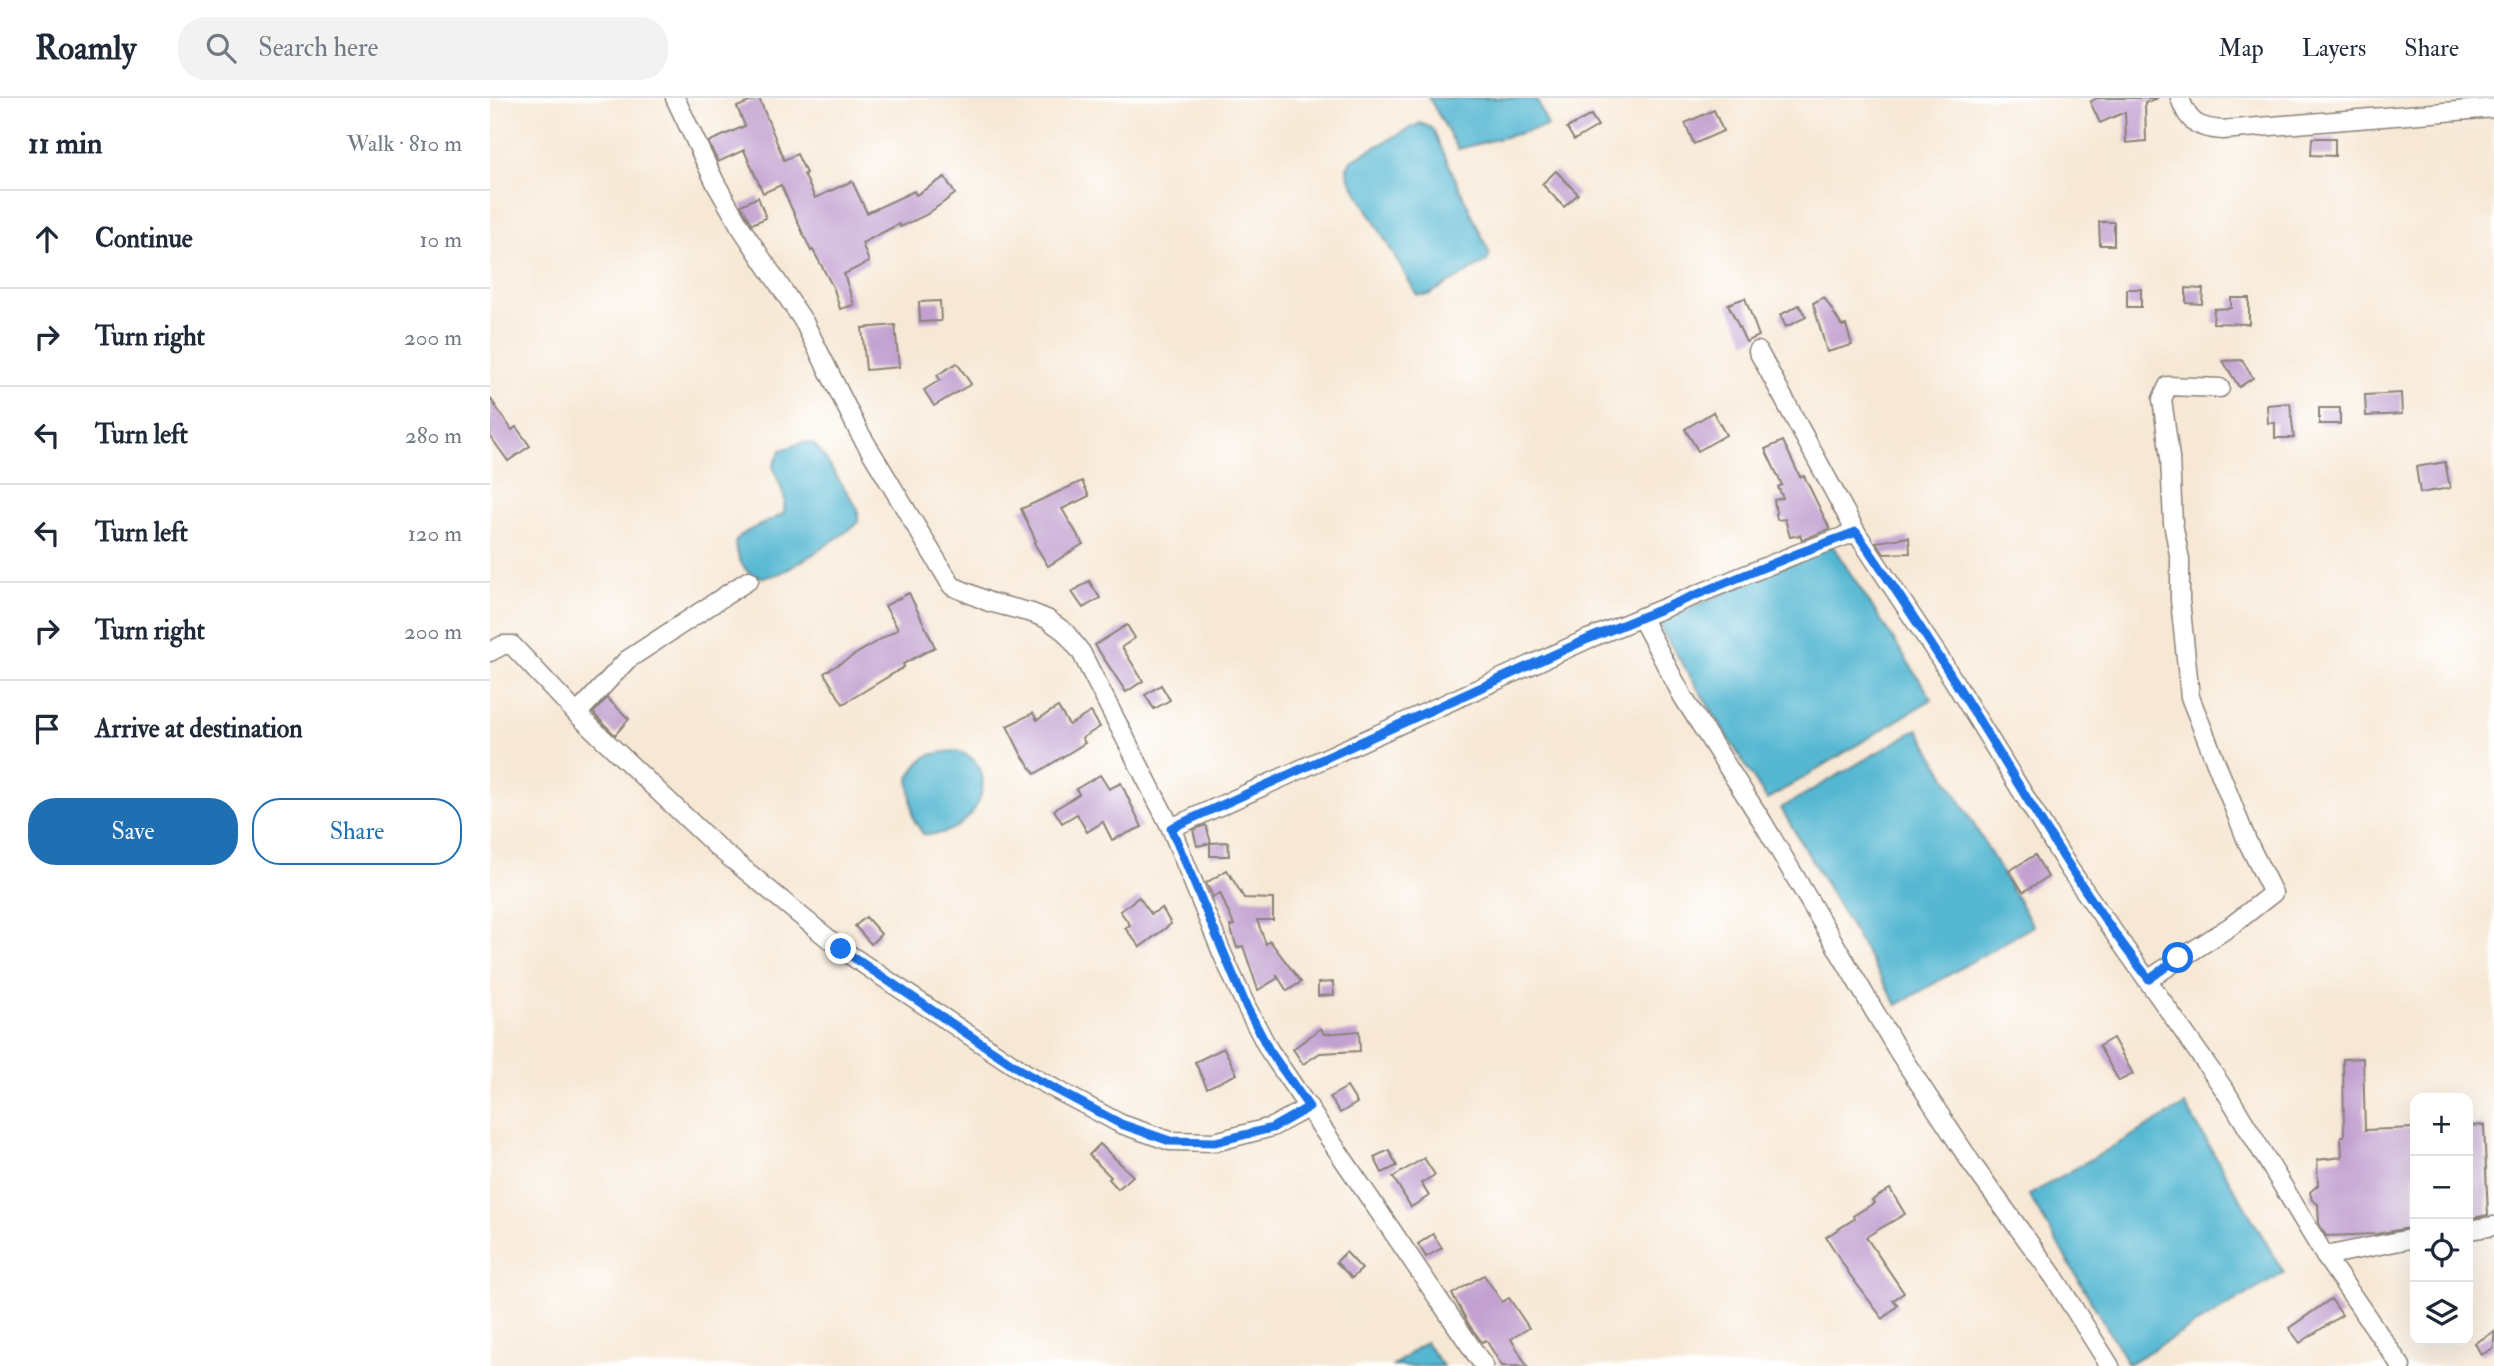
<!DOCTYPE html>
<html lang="en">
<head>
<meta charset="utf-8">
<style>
	body { margin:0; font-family:"IM FELL Double Pica",serif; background:#f2f2f3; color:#1f2937 }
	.controls { position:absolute; right:21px; bottom:21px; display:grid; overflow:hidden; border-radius:14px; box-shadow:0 7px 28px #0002 }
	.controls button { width:63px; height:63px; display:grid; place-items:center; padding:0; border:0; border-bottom:2px solid #e0e1e3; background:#fff; color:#1f2937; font:35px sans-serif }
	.stop { position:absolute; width:21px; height:21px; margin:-16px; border:5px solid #1a73e8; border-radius:50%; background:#fff }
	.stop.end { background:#1a73e8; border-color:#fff; box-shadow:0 2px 7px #0008 }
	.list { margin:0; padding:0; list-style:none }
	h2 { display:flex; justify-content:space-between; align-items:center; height:91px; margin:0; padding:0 28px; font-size:30px }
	h2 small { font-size:23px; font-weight:400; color:#747a83 }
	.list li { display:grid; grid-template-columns:46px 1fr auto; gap:21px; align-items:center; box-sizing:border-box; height:98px; padding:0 28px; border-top:2px solid #e0e1e3 }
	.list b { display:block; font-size:26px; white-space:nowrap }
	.list em { font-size:23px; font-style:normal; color:#747a83 }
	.actions { display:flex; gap:14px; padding:21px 28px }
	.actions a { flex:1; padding:16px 0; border:2px solid #1f6fb2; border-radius:28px; text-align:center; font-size:24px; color:#1f6fb2 }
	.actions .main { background:#1f6fb2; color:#fff }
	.icon { flex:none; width:38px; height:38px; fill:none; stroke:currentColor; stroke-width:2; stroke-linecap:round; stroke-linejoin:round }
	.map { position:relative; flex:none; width:2004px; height:1268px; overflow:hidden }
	header { display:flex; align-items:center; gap:42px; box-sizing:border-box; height:98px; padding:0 35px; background:#fff; border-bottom:2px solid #e0e1e3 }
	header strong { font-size:33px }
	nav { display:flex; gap:38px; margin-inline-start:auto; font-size:24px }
	.search { width:490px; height:63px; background:#f2f2f3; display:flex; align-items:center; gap:18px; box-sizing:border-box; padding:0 24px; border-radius:28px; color:#747a83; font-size:26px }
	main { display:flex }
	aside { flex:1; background:#fff }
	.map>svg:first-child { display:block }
	.water { fill:#54b7d2; stroke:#386a77; stroke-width:2 }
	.building { fill:#c2a1d0 }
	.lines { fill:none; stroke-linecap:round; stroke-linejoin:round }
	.minor-casing { stroke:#8a8278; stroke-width:21 }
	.minor { stroke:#fff; stroke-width:18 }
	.route { stroke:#1a73e8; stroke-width:9 }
</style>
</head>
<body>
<header>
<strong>Roamly</strong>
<div class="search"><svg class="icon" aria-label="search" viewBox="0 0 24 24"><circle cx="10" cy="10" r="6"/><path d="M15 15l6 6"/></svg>Search here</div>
<nav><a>Map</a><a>Layers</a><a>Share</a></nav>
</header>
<main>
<aside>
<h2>11 min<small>Walk · 810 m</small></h2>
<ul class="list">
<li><svg class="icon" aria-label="ahead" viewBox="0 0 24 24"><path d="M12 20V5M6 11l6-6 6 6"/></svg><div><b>Continue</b></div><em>10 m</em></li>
<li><svg class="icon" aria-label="right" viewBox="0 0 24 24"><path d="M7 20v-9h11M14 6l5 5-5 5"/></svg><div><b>Turn right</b></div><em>200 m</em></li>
<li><svg class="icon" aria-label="left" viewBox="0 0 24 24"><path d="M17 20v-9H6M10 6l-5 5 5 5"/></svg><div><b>Turn left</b></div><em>280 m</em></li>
<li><svg class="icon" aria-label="left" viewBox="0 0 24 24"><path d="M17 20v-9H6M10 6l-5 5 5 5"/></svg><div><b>Turn left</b></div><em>120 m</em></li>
<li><svg class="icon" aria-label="right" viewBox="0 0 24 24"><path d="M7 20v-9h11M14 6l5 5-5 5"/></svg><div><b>Turn right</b></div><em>200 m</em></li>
<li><svg class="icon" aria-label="arrive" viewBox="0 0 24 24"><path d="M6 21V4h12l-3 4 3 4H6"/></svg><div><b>Arrive at destination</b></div></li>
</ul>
<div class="actions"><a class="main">Save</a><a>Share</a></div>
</aside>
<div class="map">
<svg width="2004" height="1268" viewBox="0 0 2004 1268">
	<rect width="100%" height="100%" fill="#fff"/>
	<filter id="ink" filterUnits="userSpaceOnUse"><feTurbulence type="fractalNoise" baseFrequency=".0143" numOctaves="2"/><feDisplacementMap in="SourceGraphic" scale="14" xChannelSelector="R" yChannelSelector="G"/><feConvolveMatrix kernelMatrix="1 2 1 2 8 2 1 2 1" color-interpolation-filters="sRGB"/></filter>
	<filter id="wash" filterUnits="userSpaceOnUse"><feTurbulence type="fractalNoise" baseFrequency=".00686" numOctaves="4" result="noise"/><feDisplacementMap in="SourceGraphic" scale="28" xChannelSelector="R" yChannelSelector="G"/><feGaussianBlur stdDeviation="1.57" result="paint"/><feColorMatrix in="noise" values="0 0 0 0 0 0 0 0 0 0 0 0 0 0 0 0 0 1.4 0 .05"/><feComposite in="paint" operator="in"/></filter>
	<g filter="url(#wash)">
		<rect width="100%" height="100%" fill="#f7e8d5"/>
		<g class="water">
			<polygon points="939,0 1046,0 1058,28 968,51"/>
			<polygon points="930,25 942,30 1000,156 997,163 938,197 927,197 858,78 857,70 861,62"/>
			<path d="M 314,344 L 323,346 L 330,353 L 368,411 L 368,424 L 365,428 C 351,437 337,447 323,456 C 291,477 255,500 245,445 C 251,431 281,425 294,415 L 295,401 L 283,368 L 291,352 Z"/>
			<polygon points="1342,447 1442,601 1277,702 1167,525"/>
			<polygon points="1428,631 1543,828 1407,907 1291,710"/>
			<path d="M 465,653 C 518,664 488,743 433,736 L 423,720 L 419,680 C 432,656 440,655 465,653 Z"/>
			<polygon points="1695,1007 1794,1175 1638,1266 1539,1097"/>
			<polygon points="935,1244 953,1268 903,1268"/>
		</g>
		<g id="blocks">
			<g class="building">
				<polygon points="269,0 294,62 307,56 316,75 314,76 325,100 362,83 377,115 424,93 426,97 455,79 465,96 436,117 410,129 409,126 372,145 379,164 354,176 364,207 350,211 344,191 323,152 321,153 291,87 273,95 254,52 228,64 218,44 255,28 247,9"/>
				<polygon points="1607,0 1668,0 1655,5 1656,43 1636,45 1635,14 1610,25 1600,4"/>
				<polygon points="1224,12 1233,33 1204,46 1195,25"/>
				<polygon points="1101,17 1108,28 1084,42 1077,30"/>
				<polygon points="1822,40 1845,40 1845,58 1821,57"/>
				<polygon points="1066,73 1088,96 1074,109 1052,86"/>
				<polygon points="268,99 276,120 262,126 251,107"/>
				<polygon points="1609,124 1624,124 1624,147 1610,147"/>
				<polygon points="1696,190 1713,191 1712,206 1696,205"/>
				<rect x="1637" y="191" width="14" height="18"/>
				<polygon points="1334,199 1352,228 1356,227 1362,247 1337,254 1323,205"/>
				<polygon points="1255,200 1269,238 1256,244 1238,206"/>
				<polygon points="1741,200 1759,200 1759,226 1723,225 1724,211 1741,210"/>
				<polygon points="450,203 451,223 430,224 429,204"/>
				<polygon points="1309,207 1316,219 1296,229 1290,217"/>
				<polygon points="405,227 409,269 376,272 372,230"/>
				<polygon points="1752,262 1763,280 1749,289 1733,263"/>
				<polygon points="467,265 481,286 444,308 434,292 450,282 447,277"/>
				<polygon points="1911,295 1912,316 1876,318 1875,297"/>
				<polygon points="0,300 22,332 26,329 40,348 18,363 0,338"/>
				<polygon points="1800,305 1804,340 1785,340 1785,325 1778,325 1777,307"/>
				<rect x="1829" y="310" width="21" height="16"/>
				<polygon points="1223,314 1236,337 1208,353 1195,331"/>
				<polygon points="1293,343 1310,379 1314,378 1340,431 1312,442 1310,437 1300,439 1295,421 1287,422 1284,402 1293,400 1288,389 1292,387 1275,351"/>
				<polygon points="1955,364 1960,390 1930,395 1926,369"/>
				<polygon points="592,383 599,398 572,411 593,446 558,468 544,445 546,443 531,411"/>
				<polygon points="1419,439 1420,455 1394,456 1386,444"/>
				<polygon points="599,483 610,500 593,510 582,494"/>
				<polygon points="419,495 445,549 413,566 414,569 353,606 334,575 408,531 395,508"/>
				<polygon points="637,527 645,540 632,549 653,583 636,594 605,547"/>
				<polygon points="671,587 680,602 664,611 655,597"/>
				<polygon points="117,600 139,621 125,637 103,615"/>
				<polygon points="568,609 579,627 601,614 610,629 592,640 595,645 545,676 531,656 517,628 543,615 547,622"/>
				<polygon points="610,677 619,691 631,685 652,729 622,742 613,724 597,734 587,716 572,725 564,712 589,696 586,691"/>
				<polygon points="716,727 721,745 707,748 703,732"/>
				<polygon points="738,744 739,758 720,758 720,745"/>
				<polygon points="1545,757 1558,779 1533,794 1519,773"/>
				<polygon points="737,772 754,800 783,801 783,822 767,822 776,846 780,843 811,884 797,893 786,876 788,880 768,892 753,848 747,850 740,828 744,827 730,795 723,799 716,785"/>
				<polygon points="649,799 661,816 672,810 681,826 650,849 635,830 640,827 630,813"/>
				<polygon points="376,819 391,836 381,846 365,828"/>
				<polygon points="843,884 844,897 828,898 828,885"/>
				<polygon points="831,930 834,936 869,933 870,953 830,955 813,966 803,951"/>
				<polygon points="1623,940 1643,976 1629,983 1609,948"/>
				<polygon points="734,950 747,976 717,990 705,964"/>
				<polygon points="1873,960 1875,1032 1925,1030 1925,1129 1886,1136 1836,1138 1829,1126 1828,1106 1822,1102 1820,1094 1828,1087 1827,1062 1852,1059 1851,1038 1854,1038 1853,961"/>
				<polygon points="857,989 867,1005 850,1015 840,999"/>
				<polygon points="1994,1027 1998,1117 1978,1121 1978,1028"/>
				<polygon points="610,1046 643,1078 628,1091 619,1081 621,1079 599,1057"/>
				<polygon points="899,1052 907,1068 892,1075 884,1059"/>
				<polygon points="934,1060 945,1077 931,1085 939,1098 921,1109 903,1079"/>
				<polygon points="1400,1091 1415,1116 1376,1139 1414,1195 1403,1202 1408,1207 1393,1221 1360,1177 1336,1139 1364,1121 1363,1118 1384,1105 1382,1102"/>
				<polygon points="943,1136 952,1150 936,1159 928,1146"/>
				<polygon points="856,1154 872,1171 862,1180 846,1164"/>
				<polygon points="994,1177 1012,1204 1019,1200 1039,1230 1021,1241 1037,1268 1012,1268 996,1242 992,1244 980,1228 962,1196"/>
				<polygon points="1841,1201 1852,1217 1810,1245 1799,1230"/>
				<polygon points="2004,1234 2004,1250 1991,1257 1985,1245"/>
			</g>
		</g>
	</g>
	<g filter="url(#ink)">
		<use href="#blocks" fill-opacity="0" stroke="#8a8278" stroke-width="2"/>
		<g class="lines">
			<g class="minor-casing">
				<g id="minor">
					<polyline points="185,0 226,86 250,128 314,224 369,334 462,488 499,504 542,515 557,521 575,534 591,554 681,730 732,855 757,910 779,952 994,1268"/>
					<path d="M 1690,0 C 1698,25 1708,30 1732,32 L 2004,10"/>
					<polyline points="1268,253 1366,434 1451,562 1580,772 1736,994 1835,1158 1911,1268"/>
					<polyline points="1151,519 1193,599 1272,723 1408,953 1482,1066 1564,1179 1620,1268"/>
					<polyline points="0,554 13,547 22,547 87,616 137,562 259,482"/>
					<polyline points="87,616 226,748 351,851 537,976 631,1026 680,1043 725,1044 782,1029 819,1009"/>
					<polyline points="681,730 1098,541 1309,455 1366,434"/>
					<polyline points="1659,881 1741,828 1783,795 1757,743 1700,599 1690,502 1690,462 1683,425 1680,360 1672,301 1678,288 1730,290"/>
					<polyline points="1978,1132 2004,1128"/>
					<polyline points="1835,1158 1925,1140"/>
				</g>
			</g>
			<use href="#minor" class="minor"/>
		</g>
	</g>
	<g class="lines" filter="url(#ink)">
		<path class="route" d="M 351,851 L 537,976 L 631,1026 L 680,1043 L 725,1044 L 782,1030 L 819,1009 L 779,952 L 757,910 L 681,730 L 1098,541 L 1309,455 L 1366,434 C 1414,503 1459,573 1503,645 C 1552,725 1600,806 1659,881 L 1688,860"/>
	</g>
</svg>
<div class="controls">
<button>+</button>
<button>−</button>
<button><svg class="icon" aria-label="locate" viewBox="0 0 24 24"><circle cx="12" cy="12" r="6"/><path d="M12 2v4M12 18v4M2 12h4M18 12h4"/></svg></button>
<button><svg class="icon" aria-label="layers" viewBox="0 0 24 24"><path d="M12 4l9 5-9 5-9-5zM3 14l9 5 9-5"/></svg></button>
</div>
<div class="stop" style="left:1688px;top:860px"></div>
<div class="stop end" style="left:351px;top:851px"></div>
</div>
</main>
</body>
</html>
